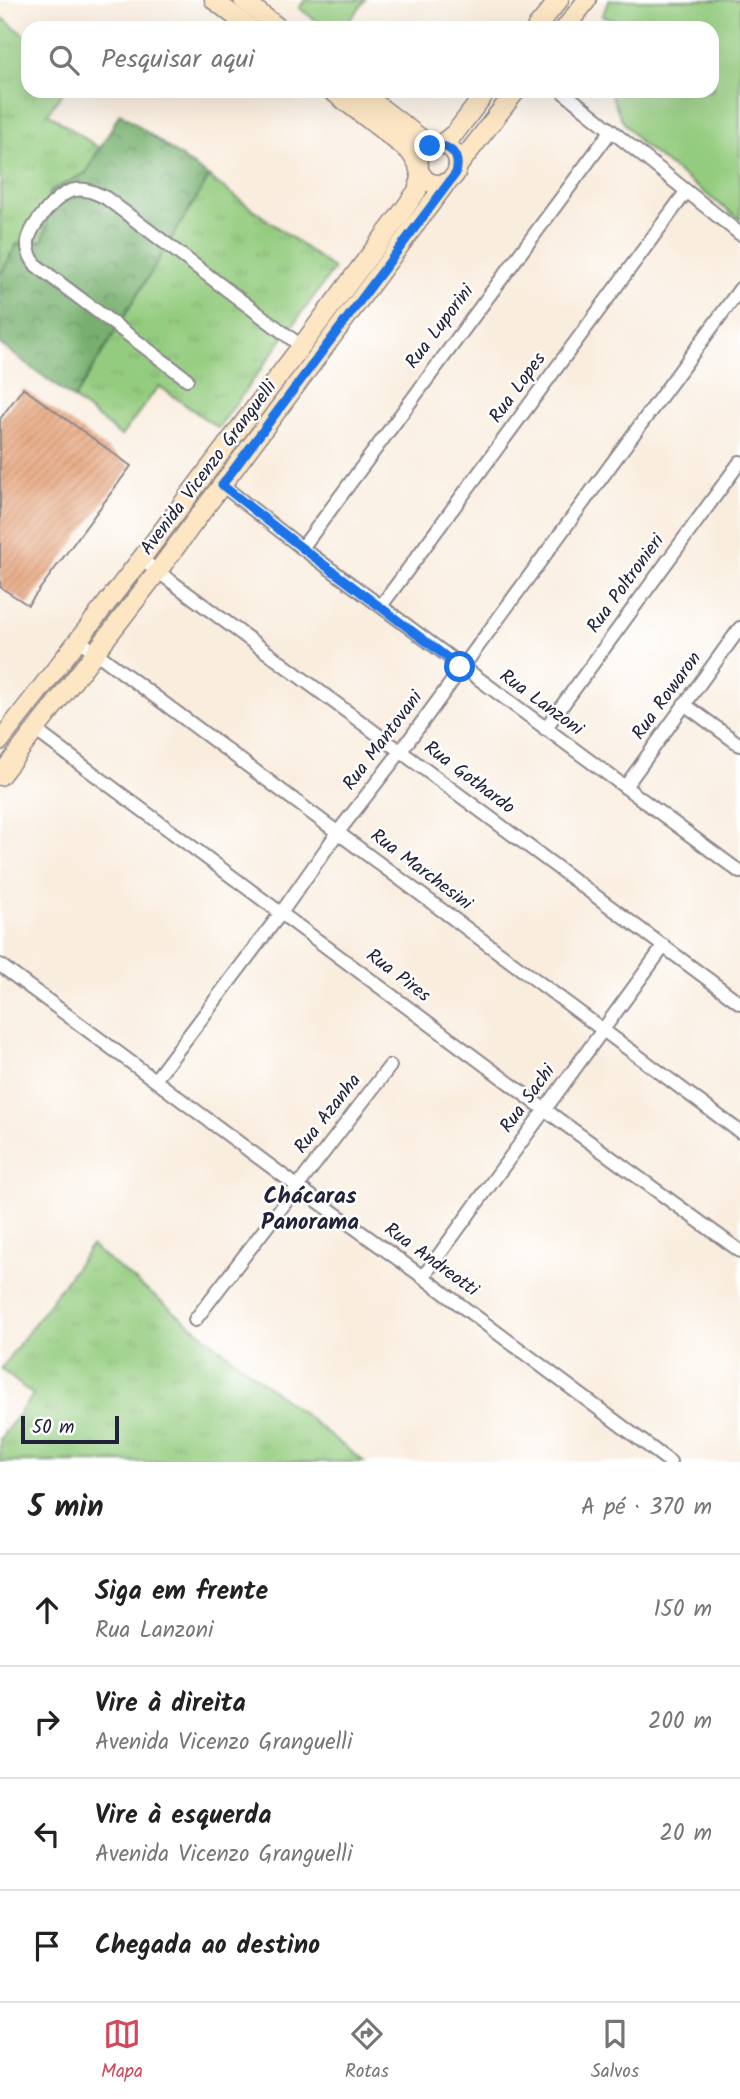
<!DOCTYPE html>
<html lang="pt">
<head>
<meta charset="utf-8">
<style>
	body { margin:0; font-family:Kalam,sans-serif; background:#f2f2f2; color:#222 }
	.scale { position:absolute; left:21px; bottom:18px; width:98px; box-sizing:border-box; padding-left:7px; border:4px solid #22223b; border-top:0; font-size:19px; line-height:24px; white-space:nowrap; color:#22223b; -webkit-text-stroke:5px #fff; paint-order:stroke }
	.stop { position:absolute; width:21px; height:21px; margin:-16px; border:5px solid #1a73e8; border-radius:50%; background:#fff }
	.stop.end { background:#1a73e8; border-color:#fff; box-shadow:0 2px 7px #0008 }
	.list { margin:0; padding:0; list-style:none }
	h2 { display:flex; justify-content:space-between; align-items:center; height:91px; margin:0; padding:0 28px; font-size:30px }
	h2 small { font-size:23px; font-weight:400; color:#767676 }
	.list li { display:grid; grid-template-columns:46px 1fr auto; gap:21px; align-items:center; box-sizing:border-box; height:112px; padding:0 28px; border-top:2px solid #e0e0e0 }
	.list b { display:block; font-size:26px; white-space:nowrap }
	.list p { margin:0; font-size:23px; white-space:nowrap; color:#767676 }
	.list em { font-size:23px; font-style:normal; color:#767676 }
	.icon { flex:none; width:38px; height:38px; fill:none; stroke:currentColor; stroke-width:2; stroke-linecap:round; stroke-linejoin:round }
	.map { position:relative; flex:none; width:740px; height:1462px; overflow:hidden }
	.search { position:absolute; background:#fff; box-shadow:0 7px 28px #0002; left:21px; right:21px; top:21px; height:77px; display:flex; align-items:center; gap:18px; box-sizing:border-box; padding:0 24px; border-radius:21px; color:#767676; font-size:26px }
	.sheet { height:539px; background:#fff }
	nav { display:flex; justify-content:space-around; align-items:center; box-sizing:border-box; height:98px; border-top:2px solid #e0e0e0; background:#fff; font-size:19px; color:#767676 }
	nav a { display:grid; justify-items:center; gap:4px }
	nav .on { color:#d1495b }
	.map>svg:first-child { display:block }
	.grass { fill:url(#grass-tufts); stroke:#5b775d; stroke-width:2 }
	.forest { fill:url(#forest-crowns); stroke:#4c6954; stroke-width:2 }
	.garden { fill:#94cc7f; stroke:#5b775d; stroke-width:2 }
	.building { fill:url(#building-hatch) }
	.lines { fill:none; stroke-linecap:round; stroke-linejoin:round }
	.street-casing { stroke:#8e888c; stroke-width:16 }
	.secondary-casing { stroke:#8e888c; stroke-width:21 }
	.street { stroke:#fff; stroke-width:12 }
	.secondary { stroke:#fce6c4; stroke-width:18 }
	.route { stroke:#1a73e8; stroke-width:9 }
	.labels { text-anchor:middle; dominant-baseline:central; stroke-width:5; stroke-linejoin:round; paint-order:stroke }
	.street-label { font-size:19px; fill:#22223b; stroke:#fff }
	.quarter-label { font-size:23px; font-weight:bold; fill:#22223b; stroke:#fff }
</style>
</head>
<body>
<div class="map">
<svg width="740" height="1462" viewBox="0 0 740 1462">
	<defs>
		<pattern id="grass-tufts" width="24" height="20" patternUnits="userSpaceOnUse" patternTransform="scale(1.75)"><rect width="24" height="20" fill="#94cc7f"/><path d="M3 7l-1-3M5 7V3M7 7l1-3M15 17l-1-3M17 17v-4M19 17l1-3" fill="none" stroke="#7faf6f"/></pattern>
		<pattern id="forest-crowns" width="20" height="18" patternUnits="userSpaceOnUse" patternTransform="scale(1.75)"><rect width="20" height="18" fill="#77b06e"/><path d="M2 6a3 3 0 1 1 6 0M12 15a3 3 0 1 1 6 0" fill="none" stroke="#618f5c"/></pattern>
		<pattern id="building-hatch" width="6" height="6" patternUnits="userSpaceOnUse" patternTransform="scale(1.75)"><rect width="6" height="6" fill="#e4996b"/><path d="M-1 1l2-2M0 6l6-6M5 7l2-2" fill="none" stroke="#b87c59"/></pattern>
	</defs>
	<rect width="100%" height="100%" fill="#fff"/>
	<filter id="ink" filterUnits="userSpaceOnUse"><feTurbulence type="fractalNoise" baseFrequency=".0143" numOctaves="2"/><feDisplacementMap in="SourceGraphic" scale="14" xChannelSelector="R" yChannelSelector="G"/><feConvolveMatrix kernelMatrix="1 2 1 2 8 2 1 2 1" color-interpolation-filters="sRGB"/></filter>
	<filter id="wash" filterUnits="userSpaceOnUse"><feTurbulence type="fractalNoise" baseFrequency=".00686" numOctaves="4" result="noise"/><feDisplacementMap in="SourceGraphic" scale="28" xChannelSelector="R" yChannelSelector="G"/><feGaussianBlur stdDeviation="1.57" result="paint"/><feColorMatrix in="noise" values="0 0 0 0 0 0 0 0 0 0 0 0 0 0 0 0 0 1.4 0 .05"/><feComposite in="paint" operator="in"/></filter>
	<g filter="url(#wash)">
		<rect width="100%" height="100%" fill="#f9edde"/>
		<g class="grass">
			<polygon points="0,16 28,38 28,91 64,91 48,113 99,148 86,173 50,191 48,203 41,209 47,224 43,242 17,244 0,275"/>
			<polygon points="209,177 334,269 218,428 159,386 121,436 74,399"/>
			<polygon points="91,1246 364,1462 0,1462 0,1439 33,1395 1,1369"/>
		</g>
		<polygon class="forest" points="120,113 209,177 74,399 0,344 0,275 17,244 43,241 47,224 41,209 48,203 50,191 86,173"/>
		<g class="garden">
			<polygon points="305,0 365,0 344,28 326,28 299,8"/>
			<polygon points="609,0 740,0 740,220 641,144 622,120 611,95 611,91 712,91 712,28 614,28 615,20 602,16"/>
		</g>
		<g id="blocks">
			<polygon class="building" points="23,388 131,466 28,605 0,587 0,419"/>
		</g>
	</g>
	<g filter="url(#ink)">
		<use href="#blocks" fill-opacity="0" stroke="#8e888c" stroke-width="2"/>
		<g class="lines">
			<g class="street-casing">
				<g id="street">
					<polyline points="562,91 740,234"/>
					<path d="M 187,379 L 37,266 C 31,259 27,251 28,241 C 31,225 58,192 75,190 C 86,188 96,193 106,198 L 301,346"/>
					<polyline points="222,485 302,548 740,872"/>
					<polyline points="302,548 611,131"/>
					<polyline points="141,559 740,1003"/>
					<polyline points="381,606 686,192"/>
					<polyline points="79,640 740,1132"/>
					<polyline points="684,704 740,745"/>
					<polyline points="545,729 740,462"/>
					<polyline points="35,730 544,1109 740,1251"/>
					<polyline points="625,787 740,628"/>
					<polyline points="0,965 297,1186 423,1277 670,1462"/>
					<polyline points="155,1080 281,913 338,832 401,751 740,289"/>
					<polyline points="423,1277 664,946"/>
					<polyline points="195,1320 390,1066"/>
				</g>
			</g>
			<g class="secondary-casing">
				<g id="secondary">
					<polyline points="214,0 250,28"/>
					<polyline points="243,0 279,28"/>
					<polyline points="536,28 559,0"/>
					<polyline points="565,28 587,0"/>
					<polyline points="332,91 409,151 419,165"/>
					<polyline points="359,91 431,146"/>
					<circle cx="438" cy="164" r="20"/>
					<polyline points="440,145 455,133 487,91"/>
					<polyline points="458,166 516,91"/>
					<polyline points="0,741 141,559 400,215 417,191 422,175"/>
					<polyline points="0,776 158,571 447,182"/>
				</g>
			</g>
			<use href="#street" class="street"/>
			<use href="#secondary" class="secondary"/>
		</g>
	</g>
	<g class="lines" filter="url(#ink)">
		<path class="route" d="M 430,146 C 449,143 461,154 456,173 L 222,485 L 302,548 L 460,667"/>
	</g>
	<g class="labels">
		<g class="street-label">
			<text transform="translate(440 327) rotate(-53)">Rua Luporini</text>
			<text transform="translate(518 388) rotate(-54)">Rua Lopes</text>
			<text transform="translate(209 468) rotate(-53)">Avenida Vicenzo Granguelli</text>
			<text transform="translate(626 584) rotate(-54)">Rua Poltronieri</text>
			<text transform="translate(667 696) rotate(-54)">Rua Rowaron</text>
			<text transform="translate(541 703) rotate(36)">Rua Lanzoni</text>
			<text transform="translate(383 741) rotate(-53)">Rua Mantovani</text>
			<text transform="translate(469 778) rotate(37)">Rua Gothardo</text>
			<text transform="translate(421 870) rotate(37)">Rua Marchesini</text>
			<text transform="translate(398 976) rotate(37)">Rua Pires</text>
			<text transform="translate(528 1099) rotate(-54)">Rua Sachi</text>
			<text transform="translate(328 1114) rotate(-52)">Rua Azanha</text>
			<text transform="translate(431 1260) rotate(36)">Rua Andreotti</text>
		</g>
		<g class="quarter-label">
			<text x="310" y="1197">Chácaras<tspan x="310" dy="26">Panorama</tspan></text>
		</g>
	</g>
</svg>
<div class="scale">50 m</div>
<div class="stop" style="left:460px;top:667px"></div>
<div class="stop end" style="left:430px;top:146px"></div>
<div class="search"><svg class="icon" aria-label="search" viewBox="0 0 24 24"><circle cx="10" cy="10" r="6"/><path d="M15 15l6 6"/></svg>Pesquisar aqui</div>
</div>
<section class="sheet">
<h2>5 min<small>A pé · 370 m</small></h2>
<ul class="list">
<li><svg class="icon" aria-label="ahead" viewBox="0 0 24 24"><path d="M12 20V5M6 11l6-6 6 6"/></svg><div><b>Siga em frente</b><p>Rua Lanzoni</p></div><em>150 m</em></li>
<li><svg class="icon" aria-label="right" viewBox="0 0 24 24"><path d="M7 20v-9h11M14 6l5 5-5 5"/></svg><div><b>Vire à direita</b><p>Avenida Vicenzo Granguelli</p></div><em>200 m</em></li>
<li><svg class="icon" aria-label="left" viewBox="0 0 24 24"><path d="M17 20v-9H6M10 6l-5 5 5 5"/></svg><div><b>Vire à esquerda</b><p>Avenida Vicenzo Granguelli</p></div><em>20 m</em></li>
<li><svg class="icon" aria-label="arrive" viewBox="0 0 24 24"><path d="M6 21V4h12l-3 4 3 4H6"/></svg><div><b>Chegada ao destino</b></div></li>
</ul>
</section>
<nav>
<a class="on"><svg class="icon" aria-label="map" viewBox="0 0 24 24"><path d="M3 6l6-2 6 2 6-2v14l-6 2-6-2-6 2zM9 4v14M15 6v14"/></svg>Mapa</a>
<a><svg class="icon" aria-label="directions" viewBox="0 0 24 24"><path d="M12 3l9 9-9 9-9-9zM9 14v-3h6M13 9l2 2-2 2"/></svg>Rotas</a>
<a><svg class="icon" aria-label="saved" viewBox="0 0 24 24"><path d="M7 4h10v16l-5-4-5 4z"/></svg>Salvos</a>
</nav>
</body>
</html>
